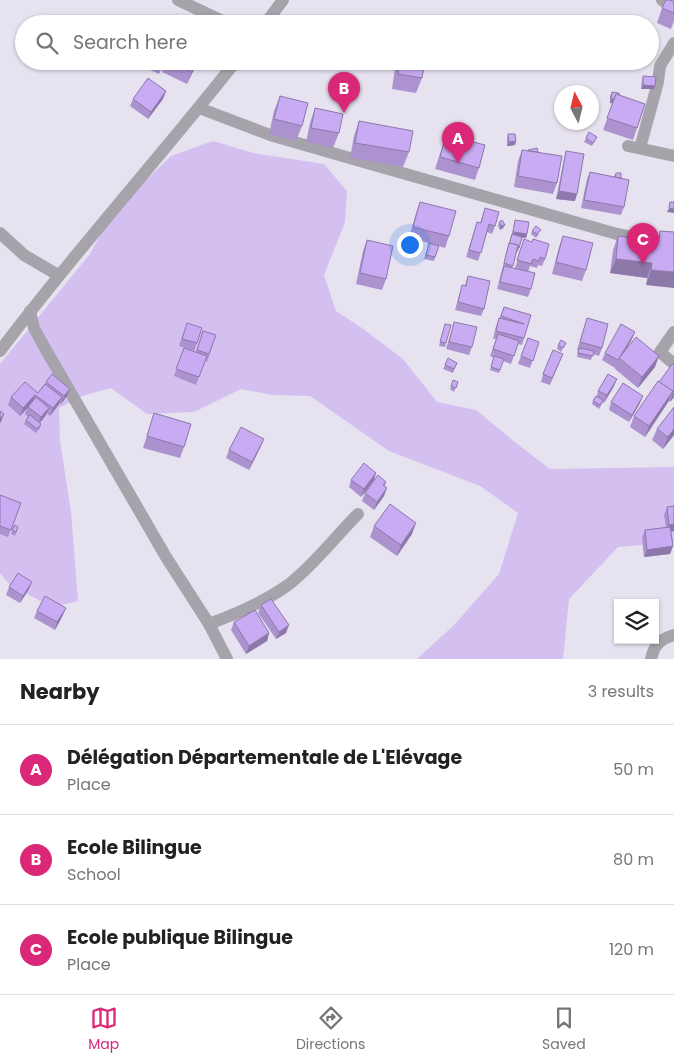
<!DOCTYPE html>
<html lang="en">
<head>
<meta charset="utf-8">
<style>
	body { margin:0; font-family:Poppins,sans-serif; background:#f6f6f6; color:#222 }
	.controls { position:absolute; right:15px; bottom:15px; display:grid; overflow:hidden; border-radius:0px; box-shadow:0 1px 4px #0004 }
	.controls button { width:45px; height:45px; display:grid; place-items:center; padding:0; border:0; border-bottom:1px solid #e0e0e0; background:#fff; color:#222; font:25px sans-serif }
	.compass { position:absolute; left:554px; top:85px; width:45px; height:45px; border-radius:50%; background:#fff; box-shadow:0 1px 4px #0004; rotate:353deg }
	.you { position:absolute; left:409px; top:244px; width:18px; height:18px; margin:-12px; border:4px solid #fff; border-radius:50%; background:#1a73e8; box-shadow:0 0 0 8px #1a73e833 }
	.badge { display:grid; place-items:center; width:32px; height:32px; border-radius:50%; background:#db2777; color:#fff; font-size:16px; font-weight:700 }
	.pin { position:absolute; translate:-50% -41px; filter:drop-shadow(0 1px 2px #0008) }
	.pin::after { content:''; position:absolute; top:26px; width:18px; height:15px; background:inherit; clip-path:polygon(0 0,100% 0,50% 100%) }
	.list { margin:0; padding:0; list-style:none }
	h2 { display:flex; justify-content:space-between; align-items:center; height:65px; margin:0; padding:0 20px; font-size:21px }
	h2 small { font-size:16px; font-weight:400; color:#767676 }
	.list li { display:grid; grid-template-columns:32px 1fr auto; gap:15px; align-items:center; box-sizing:border-box; height:90px; padding:0 20px; border-top:1px solid #e0e0e0 }
	.list b { display:block; font-size:19px; white-space:nowrap }
	.list p { margin:0; font-size:16px; white-space:nowrap; color:#767676 }
	.list em { font-size:16px; font-style:normal; color:#767676 }
	.icon { flex:none; width:28px; height:28px; fill:none; stroke:currentColor; stroke-width:2; stroke-linecap:round; stroke-linejoin:round }
	.map { position:relative; flex:none; width:674px; height:659px; overflow:hidden }
	.search { position:absolute; background:#fff; box-shadow:0 1px 4px #0004; left:15px; right:15px; top:15px; height:55px; display:flex; align-items:center; gap:12px; box-sizing:border-box; padding:0 18px; border-radius:28px; color:#767676; font-size:19px }
	.sheet { height:335px; background:#fff }
	nav { display:flex; justify-content:space-around; align-items:center; box-sizing:border-box; height:70px; border-top:1px solid #e0e0e0; background:#fff; font-size:14px; color:#767676 }
	nav a { display:grid; justify-items:center; gap:2px }
	nav .on { color:#db2777 }
	.map>svg:first-child { display:block }
	.green { fill:#d3c0f1 }
	.lines { fill:none; stroke-linecap:round; stroke-linejoin:round }
	.minor { stroke:#a6a4aa; stroke-width:12 }
	.wall { fill:#ac93d0 }
	.shaded-wall { fill:#8c78a9 }
	.building { fill:#c8abf2; stroke:#8c78a9 }
</style>
</head>
<body>
<div class="map">
<svg width="674" height="659" viewBox="0 0 674 659">
	<rect width="100%" height="100%" fill="#e7e2ef"/>
	<polygon class="green" points="213,141 253,153 324,164 347,191 345,222 324,275 336,311 362,328 403,359 437,402 476,410 516,443 550,469 674,467 674,542 618,547 569,599 563,659 417,659 455,624 499,574 518,513 480,486 389,451 310,396 272,395 241,389 194,412 147,414 111,388 82,396 59,408 60,441 71,512 78,601 52,607 10,585 0,573 0,364 90,254 113,211 171,156"/>
	<g class="lines">
		<g class="minor">
			<polyline points="178,0 229,24"/>
			<polyline points="662,0 674,8"/>
			<polyline points="265,24 283,0"/>
			<polyline points="199,108 270,135 374,165 617,234 674,245"/>
			<polyline points="628,146 674,156"/>
			<polyline points="640,148 658,82 660,66 674,43"/>
			<polyline points="0,233 24,255 58,275"/>
			<polyline points="30,311 34,328 46,350 166,557 209,624 227,659"/>
			<polyline points="674,332 660,352 674,364"/>
			<path d="M 0,351 C 75,251 159,159 236,61"/>
			<path d="M 209,624 C 236,614 264,602 288,585 C 313,566 335,537 358,514"/>
			<path d="M 651,659 C 654,645 660,639 674,635"/>
		</g>
	</g>
	<g class="wall">
		<polygon points="674,2 674,21 671,29 657,23 662,8"/>
		<polygon points="151,61 165,61 159,74 148,69"/>
		<polygon points="166,61 198,61 187,84 162,72"/>
		<polygon points="396,61 425,61 422,78 416,93 392,89"/>
		<polygon points="643,76 654,89 641,89 642,80"/>
		<polygon points="166,91 163,99 148,119 130,106 133,99"/>
		<polygon points="612,92 645,104 633,140 603,130 613,103 610,103 610,96"/>
		<polygon points="280,96 302,126 296,141 269,134 274,111"/>
		<polygon points="315,108 339,133 333,148 306,142 310,123"/>
		<polygon points="359,121 409,152 403,167 350,158 354,136"/>
		<polygon points="508,134 516,141 515,145 507,146 507,138"/>
		<polygon points="446,135 479,168 475,180 435,169"/>
		<polygon points="597,137 592,146 584,142 586,138"/>
		<polygon points="522,150 538,152 557,183 553,194 514,187 518,161"/>
		<polygon points="566,151 575,201 556,199 564,159"/>
		<polygon points="590,172 614,177 616,173 621,178 624,207 621,215 581,208 587,179"/>
		<polygon points="420,202 449,236 445,248 439,246 434,261 424,259 429,243 409,238 416,213"/>
		<polygon points="485,208 495,226 492,234 487,232 478,261 466,257 477,222 480,223"/>
		<polygon points="515,220 527,234 526,238 522,238 518,252 517,251 512,268 523,270 515,268 524,239 545,259 542,266 538,265 537,268 530,266 528,272 531,289 528,297 497,289 507,250 512,234"/>
		<polygon points="499,222 503,228 500,230 498,226"/>
		<polygon points="532,231 539,234 536,238 531,234"/>
		<polygon points="660,231 674,232 646,285 647,278 610,273 613,250 618,236 657,240"/>
		<polygon points="563,236 586,270 582,281 552,274 559,247"/>
		<polygon points="367,240 386,279 382,290 356,284 363,251"/>
		<polygon points="468,276 484,309 481,316 455,310 462,285 465,285"/>
		<polygon points="504,307 531,315 522,345 518,344 511,364 503,361 499,373 490,370 494,358 490,356 496,339 493,339 496,326"/>
		<polygon points="587,318 602,348 599,356 593,354 591,360 577,357 578,350 577,350"/>
		<polygon points="454,322 472,347 469,355 446,349"/>
		<polygon points="187,323 197,343 194,351 179,346"/>
		<polygon points="445,324 446,343 445,347 439,346"/>
		<polygon points="203,331 216,335 207,362 205,361 196,385 174,376 184,348 196,352"/>
		<polygon points="635,332 632,339 627,348 655,367 638,388 615,369 615,368 602,360 605,353"/>
		<polygon points="528,338 539,342 530,368 518,364"/>
		<polygon points="566,343 561,352 557,349 558,345"/>
		<polygon points="563,354 550,385 541,382 543,374"/>
		<polygon points="457,363 453,373 443,369 445,365"/>
		<polygon points="674,364 674,397 670,402 669,401 645,437 630,427 634,416 659,382"/>
		<polygon points="46,382 70,389 67,396 61,404 60,403 50,416 47,413 46,415 40,423 41,424 40,428 36,433 24,424 26,420 28,417 25,414 27,408 20,416 8,405 11,397 38,393"/>
		<polygon points="458,382 454,392 450,389 451,386"/>
		<polygon points="614,386 604,403 603,402 599,409 592,404 593,401 597,396 598,391"/>
		<polygon points="611,402 640,403 629,422 609,410"/>
		<polygon points="674,407 674,435 663,449 652,440 657,429"/>
		<polygon points="154,413 184,447 180,458 143,448"/>
		<polygon points="261,446 249,470 226,458 229,450"/>
		<polygon points="376,473 374,480 361,497 349,487 351,480"/>
		<polygon points="386,482 385,486 384,496 374,510 362,501 365,493"/>
		<polygon points="0,495 21,503 8,537 0,534"/>
		<polygon points="674,506 674,531 671,532 673,546 670,554 644,557 642,538 645,530 666,527 664,515 667,507"/>
		<polygon points="15,525 17,531 15,536 11,534"/>
		<polygon points="374,526 412,534 397,556 370,537"/>
		<polygon points="9,587 29,589 20,603 6,595"/>
		<polygon points="261,605 286,633 276,639 258,613"/>
		<polygon points="37,611 63,615 55,630 34,618"/>
		<polygon points="234,622 269,633 267,641 246,654 231,630"/>
	</g>
	<g class="shaded-wall">
		<polygon points="197,61 198,61 187,84 192,72"/>
		<polygon points="643,85 655,86 654,89 641,89"/>
		<polygon points="166,91 163,99 148,119 151,112"/>
		<polygon points="611,99 619,100 617,104 610,103"/>
		<polygon points="516,141 515,145 507,146 509,142"/>
		<polygon points="559,191 577,194 575,201 556,199"/>
		<polygon points="669,208 674,209 674,213 667,212"/>
		<polygon points="505,225 503,228 500,230 501,226"/>
		<polygon points="513,232 527,234 526,238 512,236"/>
		<polygon points="616,259 652,263 647,278 610,273"/>
		<polygon points="651,270 674,272 674,288 646,285"/>
		<polygon points="635,332 632,339 620,359 619,359"/>
		<polygon points="659,356 655,367 638,388 642,377"/>
		<polygon points="617,379 614,386 604,403 607,395"/>
		<polygon points="70,389 67,396 61,404 64,396"/>
		<polygon points="673,391 668,402 645,437 649,426"/>
		<polygon points="674,393 674,397 670,402 673,394"/>
		<polygon points="35,395 33,402 20,416 23,408"/>
		<polygon points="643,396 640,403 629,422 632,415"/>
		<polygon points="62,397 59,404 50,416 53,408"/>
		<polygon points="49,408 46,415 38,425 41,417"/>
		<polygon points="4,414 1,422 0,423 0,419"/>
		<polygon points="674,429 674,435 663,449 668,437"/>
		<polygon points="264,439 261,446 249,470 252,462"/>
		<polygon points="376,473 374,480 361,497 364,489"/>
		<polygon points="387,488 384,496 374,510 377,502"/>
		<polygon points="416,523 412,534 397,556 401,545"/>
		<polygon points="674,524 674,531 667,532 669,525"/>
		<polygon points="673,546 670,554 644,557 647,550"/>
		<polygon points="32,582 29,589 20,603 23,596"/>
		<polygon points="66,608 63,615 55,630 57,622"/>
		<polygon points="289,625 286,633 276,639 279,632"/>
		<polygon points="269,633 267,641 246,654 249,646"/>
	</g>
	<g class="building">
		<polygon points="666,0 670,0 674,2 674,13 662,8"/>
		<polygon points="408,17 432,22 432,24 406,24"/>
		<polygon points="151,61 164,61 162,66"/>
		<polygon points="168,61 197,61 192,72"/>
		<polygon points="399,61 425,61 422,78 398,74"/>
		<polygon points="643,76 656,77 655,86 643,85"/>
		<polygon points="148,78 166,91 151,112 133,99"/>
		<polygon points="612,92 619,93 619,95 616,94 614,99 611,99"/>
		<polygon points="616,94 645,104 637,128 607,118"/>
		<polygon points="280,96 308,103 302,126 274,119"/>
		<polygon points="315,108 343,114 339,133 311,128"/>
		<polygon points="359,121 413,131 409,152 355,143"/>
		<polygon points="589,132 597,137 593,143 586,138"/>
		<polygon points="508,134 515,134 516,141 509,142"/>
		<polygon points="446,135 485,145 479,168 440,157"/>
		<polygon points="537,148 538,152 529,151 528,150"/>
		<polygon points="522,150 562,156 557,183 518,176"/>
		<polygon points="566,151 584,154 577,194 559,191"/>
		<polygon points="590,172 629,180 624,207 584,200"/>
		<polygon points="616,173 621,173 621,178 615,177"/>
		<polygon points="420,202 456,211 449,236 413,227"/>
		<polygon points="670,202 674,202 674,209 669,208"/>
		<polygon points="485,208 499,212 495,226 489,224 481,253 469,250 477,222 481,223"/>
		<polygon points="502,220 505,225 501,226 499,222"/>
		<polygon points="515,220 529,222 527,234 513,232"/>
		<polygon points="536,226 541,230 537,234 532,231"/>
		<polygon points="660,231 674,232 674,272 651,270 652,263 616,259 618,236 659,241"/>
		<polygon points="512,234 522,237 519,248 518,247 518,245 509,243 509,245"/>
		<polygon points="563,236 593,243 586,270 556,262"/>
		<polygon points="524,239 532,242 533,239 549,244 545,259 540,257 539,261 533,259 531,264 517,260"/>
		<polygon points="367,240 393,246 386,279 360,273"/>
		<polygon points="429,243 439,246 435,257 426,255"/>
		<polygon points="509,243 518,245 513,266 504,263"/>
		<polygon points="504,266 535,273 531,289 500,282"/>
		<polygon points="468,276 490,281 484,309 458,302 462,285 466,286"/>
		<polygon points="504,307 531,315 524,338 496,331 499,318 524,324 501,316"/>
		<polygon points="587,318 608,324 602,348 580,342"/>
		<polygon points="454,322 477,327 472,347 449,342"/>
		<polygon points="187,323 202,328 197,343 182,339"/>
		<polygon points="445,324 451,325 446,343 440,342"/>
		<polygon points="621,324 635,332 618,360 605,353"/>
		<polygon points="203,331 216,335 209,354 197,350"/>
		<polygon points="498,334 519,341 514,356 493,349"/>
		<polygon points="636,337 659,356 642,377 619,358"/>
		<polygon points="528,338 539,342 533,361 521,356"/>
		<polygon points="561,340 566,343 563,348 558,345"/>
		<polygon points="184,348 207,356 199,377 176,369"/>
		<polygon points="579,348 594,351 593,356 578,353"/>
		<polygon points="553,350 563,354 552,378 543,374"/>
		<polygon points="494,356 504,359 500,370 491,367"/>
		<polygon points="448,358 457,363 454,369 445,365"/>
		<polygon points="673,363 674,364 674,393 673,394 672,394 673,391 659,382"/>
		<polygon points="52,374 70,389 64,396 46,382"/>
		<polygon points="608,374 617,379 607,395 598,391"/>
		<polygon points="453,380 458,382 456,388 451,386"/>
		<polygon points="658,381 673,391 649,426 634,416"/>
		<polygon points="25,382 38,393 45,384 62,397 53,408 35,395 23,408 11,397"/>
		<polygon points="623,383 643,396 632,415 611,402"/>
		<polygon points="596,396 603,400 600,405 593,401"/>
		<polygon points="36,397 49,408 41,417 28,407"/>
		<polygon points="674,407 674,429 668,437 657,429"/>
		<polygon points="0,411 4,414 0,419"/>
		<polygon points="154,413 191,424 184,447 147,436"/>
		<polygon points="30,415 41,424 37,429 26,420"/>
		<polygon points="241,427 264,439 252,462 229,450"/>
		<polygon points="364,463 376,473 364,489 351,480"/>
		<polygon points="378,475 386,482 383,485 387,488 377,502 365,493"/>
		<polygon points="0,495 21,503 11,530 0,526"/>
		<polygon points="390,504 416,523 401,545 374,526"/>
		<polygon points="674,506 674,524 669,525 667,507"/>
		<polygon points="15,525 18,527 16,532 12,530"/>
		<polygon points="670,527 673,546 647,550 645,530"/>
		<polygon points="18,573 32,582 23,596 9,587"/>
		<polygon points="45,596 66,608 57,622 37,611"/>
		<polygon points="271,599 289,625 279,632 261,605"/>
		<polygon points="255,610 269,633 249,646 234,622"/>
	</g>
</svg>
<div class="controls">
<button><svg class="icon" aria-label="layers" viewBox="0 0 24 24"><path d="M12 4l9 5-9 5-9-5zM3 14l9 5 9-5"/></svg></button>
</div>
<svg class="compass" viewBox="-18 -18 36 36"><path d="M0-13l5 13h-10z" fill="#e53935"/><path d="M0 13l5-13h-10z" fill="#767676"/></svg>
<div class="you"></div>
<div class="pin badge" style="left:458px;top:163px">A</div>
<div class="pin badge" style="left:344px;top:113px">B</div>
<div class="pin badge" style="left:643px;top:264px">C</div>
<div class="search"><svg class="icon" aria-label="search" viewBox="0 0 24 24"><circle cx="10" cy="10" r="6"/><path d="M15 15l6 6"/></svg>Search here</div>
</div>
<section class="sheet">
<h2>Nearby<small>3 results</small></h2>
<ul class="list">
<li><span class="badge">A</span><div><b>Délégation Départementale de L'Elévage</b><p>Place</p></div><em>50 m</em></li>
<li><span class="badge">B</span><div><b>Ecole Bilingue</b><p>School</p></div><em>80 m</em></li>
<li><span class="badge">C</span><div><b>Ecole publique Bilingue</b><p>Place</p></div><em>120 m</em></li>
</ul>
</section>
<nav>
<a class="on"><svg class="icon" aria-label="map" viewBox="0 0 24 24"><path d="M3 6l6-2 6 2 6-2v14l-6 2-6-2-6 2zM9 4v14M15 6v14"/></svg>Map</a>
<a><svg class="icon" aria-label="directions" viewBox="0 0 24 24"><path d="M12 3l9 9-9 9-9-9zM9 14v-3h6M13 9l2 2-2 2"/></svg>Directions</a>
<a><svg class="icon" aria-label="saved" viewBox="0 0 24 24"><path d="M7 4h10v16l-5-4-5 4z"/></svg>Saved</a>
</nav>
</body>
</html>
